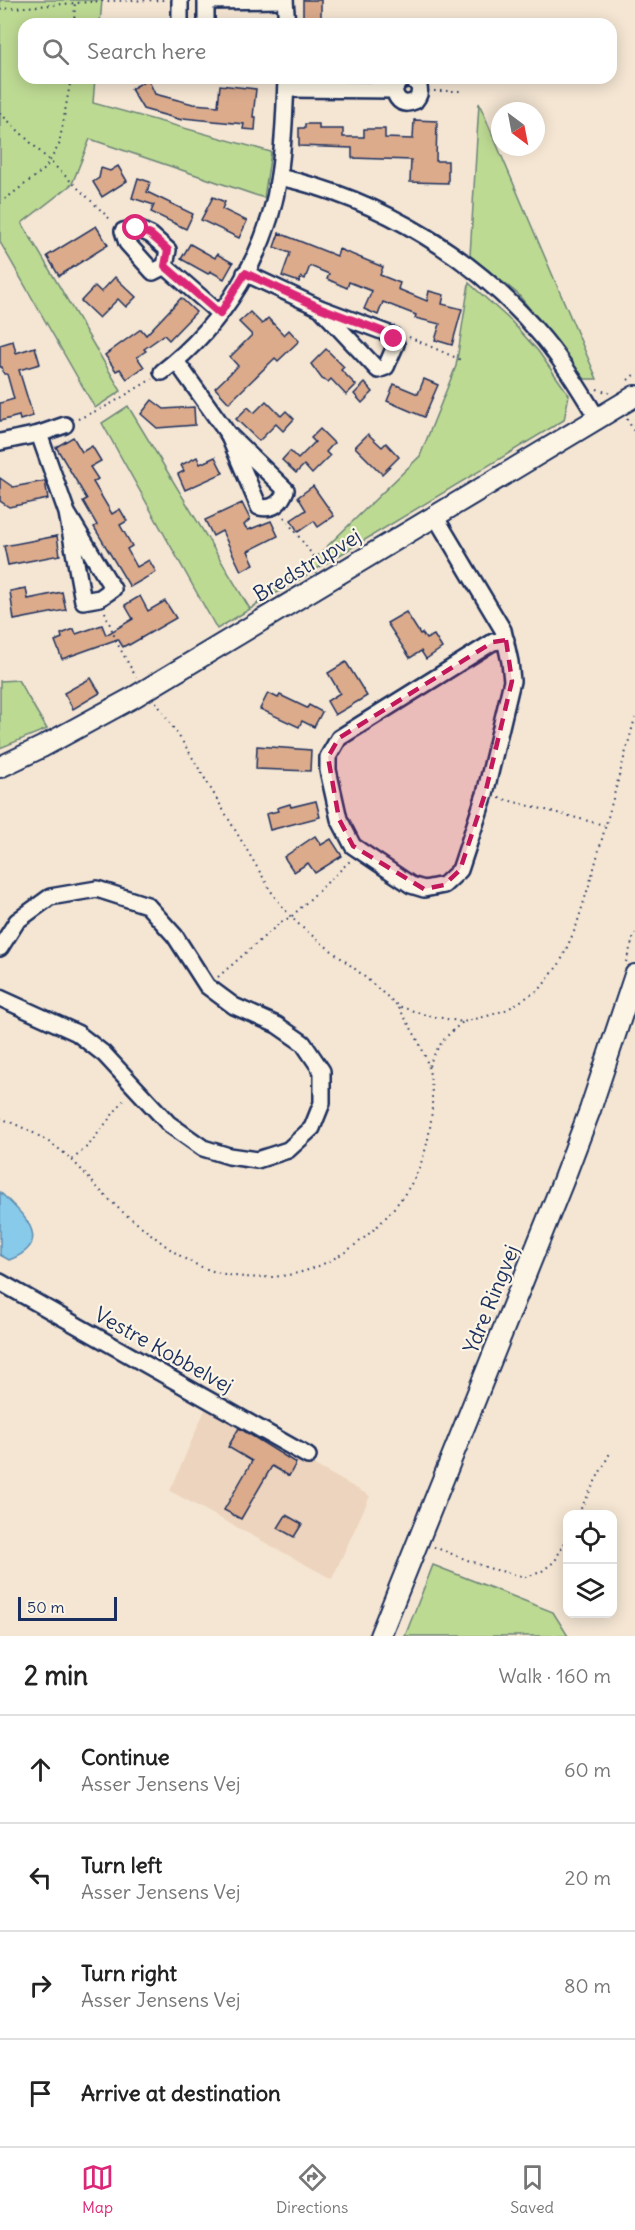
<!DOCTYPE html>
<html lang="en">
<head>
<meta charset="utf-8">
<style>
	body { margin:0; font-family:Delius,sans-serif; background:#f6f6f6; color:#222 }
	.controls { position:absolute; right:18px; bottom:18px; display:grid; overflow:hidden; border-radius:12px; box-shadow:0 3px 15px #0003 }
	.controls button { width:54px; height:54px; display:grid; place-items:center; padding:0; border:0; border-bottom:2px solid #e0e0e0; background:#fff; color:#222; font:30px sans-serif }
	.compass { position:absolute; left:491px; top:102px; width:54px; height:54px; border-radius:50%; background:#fff; box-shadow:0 3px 15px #0003; rotate:148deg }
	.scale { position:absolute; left:18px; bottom:15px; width:99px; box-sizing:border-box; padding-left:6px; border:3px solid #1b2f5e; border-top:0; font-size:16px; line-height:21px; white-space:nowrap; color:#1b2f5e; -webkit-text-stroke:4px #fcf5e5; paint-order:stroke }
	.stop { position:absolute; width:18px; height:18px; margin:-14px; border:4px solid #db2777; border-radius:50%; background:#fff }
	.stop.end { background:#db2777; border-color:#fff; box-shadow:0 2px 6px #0008 }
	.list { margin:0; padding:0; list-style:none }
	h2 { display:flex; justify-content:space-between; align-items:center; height:78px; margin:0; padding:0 24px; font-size:26px }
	h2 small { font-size:20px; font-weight:400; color:#767676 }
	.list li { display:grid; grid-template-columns:39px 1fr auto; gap:18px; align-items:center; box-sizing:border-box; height:108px; padding:0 24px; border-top:2px solid #e0e0e0 }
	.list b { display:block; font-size:22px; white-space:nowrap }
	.list p { margin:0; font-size:20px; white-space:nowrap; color:#767676 }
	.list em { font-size:20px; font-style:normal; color:#767676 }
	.icon { flex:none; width:33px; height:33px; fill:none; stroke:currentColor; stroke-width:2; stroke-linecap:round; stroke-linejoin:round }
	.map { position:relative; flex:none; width:635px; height:1636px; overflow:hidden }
	.search { position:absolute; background:#fff; box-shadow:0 3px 15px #0003; left:18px; right:18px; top:18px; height:66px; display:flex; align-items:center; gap:15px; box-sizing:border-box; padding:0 21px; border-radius:18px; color:#767676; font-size:22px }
	.sheet { height:510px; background:#fff }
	nav { display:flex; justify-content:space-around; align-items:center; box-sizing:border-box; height:84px; border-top:2px solid #e0e0e0; background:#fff; font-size:16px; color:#767676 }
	nav a { display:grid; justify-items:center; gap:3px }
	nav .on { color:#db2777 }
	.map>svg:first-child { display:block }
	.built { fill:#edd4be }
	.green { fill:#bdda93; stroke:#6c8478; stroke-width:1.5 }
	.water { fill:#87cae9; stroke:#5c8cb1; stroke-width:1.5 }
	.building { fill:#dbab8c; stroke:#1b2f5e; stroke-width:1.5 }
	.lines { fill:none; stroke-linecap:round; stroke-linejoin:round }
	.minor-casing { stroke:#1b2f5e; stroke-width:20 }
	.tertiary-casing { stroke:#1b2f5e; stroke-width:24 }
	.path { stroke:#1b2f5e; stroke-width:2; stroke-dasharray:1.5 4.5; stroke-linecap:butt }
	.minor { stroke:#fcf5e5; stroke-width:15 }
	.tertiary { stroke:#fcf5e5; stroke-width:20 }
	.route { stroke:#db2777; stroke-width:8 }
	.marked { fill:#c2185b; fill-opacity:0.2; stroke:#c2185b; stroke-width:4.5; stroke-dasharray:12 8; stroke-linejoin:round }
	.labels { text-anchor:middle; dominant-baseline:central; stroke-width:4.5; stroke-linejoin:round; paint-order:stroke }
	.street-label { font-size:21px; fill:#1b2f5e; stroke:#fcf5e5 }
</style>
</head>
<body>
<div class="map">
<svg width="635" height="1636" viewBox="0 0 635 1636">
	<rect width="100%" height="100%" fill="#f5e6d3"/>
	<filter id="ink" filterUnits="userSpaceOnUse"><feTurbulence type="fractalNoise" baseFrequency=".0167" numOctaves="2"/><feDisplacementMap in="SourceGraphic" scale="12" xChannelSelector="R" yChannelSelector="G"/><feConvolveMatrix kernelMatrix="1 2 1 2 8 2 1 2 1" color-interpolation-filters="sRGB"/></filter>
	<g filter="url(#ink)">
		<polygon class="built" points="207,1405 370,1496 332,1579 170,1491"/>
		<g class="green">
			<polygon points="0,0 102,0 100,24 24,24 24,78 95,78 93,103 271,152 264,198 90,139 72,184 22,223 121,391 95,408 0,242"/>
			<polygon points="479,103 597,379 585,379 518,294 470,256"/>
			<polygon points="469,283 511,321 538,351 569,395 564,420 250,609 217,629 102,423 128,406 250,609 309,564 420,456 456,366"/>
			<polygon points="18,680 47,729 0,748 0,681"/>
			<polygon points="433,1565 553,1612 568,1636 405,1636"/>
		</g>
		<path class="water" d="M 0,1192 C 21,1213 57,1242 9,1260 L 0,1255 Z"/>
		<g class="building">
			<rect x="303" y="0" width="18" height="24"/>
			<polygon points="148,79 155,94 193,104 218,106 220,85 256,89 253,117 256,117 255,130 243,129 244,124 183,118 182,120 143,109 131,89"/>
			<polygon points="414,120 437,121 436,161 448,161 448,183 410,182 411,160 352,158 352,148 299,146 299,128 305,128 305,124 319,124 319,129 343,129 343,137 364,137 364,129 385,129 385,138 413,139"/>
			<polygon points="118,166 127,181 102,197 93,182 99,178 101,168 110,171"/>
			<polygon points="138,178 150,182 147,192 193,214 186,229 151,212 154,205 132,198"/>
			<polygon points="213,197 225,202 222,209 247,221 239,238 201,220"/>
			<polygon points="96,226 108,245 59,276 47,256"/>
			<polygon points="279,233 337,256 339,249 383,267 380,275 400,283 398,289 427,301 429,291 444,295 442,304 462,309 452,345 435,340 440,324 415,318 416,315 383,302 378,315 364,309 372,291 349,282 347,288 327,279 329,274 310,266 305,279 301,277 299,282 282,276 290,253 274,247"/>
			<polygon points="190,244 215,258 217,254 233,263 224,279 210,271 208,274 181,259"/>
			<polygon points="115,277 136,297 126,307 118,299 99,318 81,301 95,286 101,292"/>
			<polygon points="181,298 196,312 169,340 164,335 144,349 146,351 137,357 144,367 127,379 120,369 116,371 105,355 141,329 146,335"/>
			<polygon points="250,312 262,324 268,318 284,335 289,330 299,341 278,361 275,358 229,403 215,388 238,366 230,357 252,335 239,322"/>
			<polygon points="13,341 16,353 35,347 40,364 19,370 33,416 20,420 19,416 0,421 0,403 14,399 7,374 4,374 2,367 0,367 0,345"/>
			<polygon points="326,349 344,367 341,370 356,385 346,395 331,379 328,382 322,379 311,364"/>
			<polygon points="424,379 438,385 424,417 387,401 394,384 418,394"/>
			<polygon points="365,383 373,392 362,403 354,394"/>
			<polygon points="152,400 164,409 194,407 195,425 157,428 141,414"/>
			<polygon points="266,401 281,416 286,411 294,419 283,431 276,424 259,441 236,419 248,407 254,413"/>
			<polygon points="320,429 334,443 326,452 330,456 312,474 304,465 296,473 282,460 290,451 298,459 315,442 311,438"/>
			<polygon points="368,434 382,447 386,443 399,457 382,474 355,447"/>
			<polygon points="73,437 82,452 92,446 101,461 90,467 98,479 93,482 112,514 120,509 127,521 120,525 132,546 127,549 137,567 149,560 156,572 130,587 94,527 97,525 83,501 87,499 56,447"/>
			<polygon points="197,457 200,464 215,457 223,473 185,490 178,474 184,471 181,465"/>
			<polygon points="0,478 13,487 45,481 48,499 9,507 0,501"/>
			<polygon points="313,486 334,516 318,527 314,521 298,532 291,520 306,510 298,497"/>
			<polygon points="242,503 250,519 244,525 248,530 271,521 278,536 248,551 254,564 241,571 222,531 213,536 205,520"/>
			<polygon points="57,536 60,555 8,565 4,546"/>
			<polygon points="26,588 28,599 62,592 66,610 14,620 10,591"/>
			<polygon points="140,596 148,611 165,601 176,618 129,645 128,644 123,647 118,639 62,659 55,641 62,638 61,634 74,629 76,634 102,625 106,635 133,619 125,605"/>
			<polygon points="406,612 420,634 422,633 426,639 434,635 442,648 426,659 421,651 410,658 387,623"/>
			<polygon points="346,662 367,696 335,715 327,701 340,693 328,673"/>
			<polygon points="91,678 100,693 73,709 64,693"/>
			<polygon points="268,693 278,698 280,695 307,708 309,705 322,712 314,727 302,721 299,727 260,709"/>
			<polygon points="257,746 311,750 310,771 256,769"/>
			<polygon points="316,801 320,817 270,830 266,814 278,811 277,808 290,804 291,807"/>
			<polygon points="315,836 321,845 331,839 342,856 315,873 308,863 294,872 284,857"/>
			<polygon points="239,1428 296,1463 289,1476 272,1466 241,1519 224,1510 252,1461 228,1447"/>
			<polygon points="286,1515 302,1524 294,1537 278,1528"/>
		</g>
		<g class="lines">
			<g class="minor-casing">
				<g id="minor">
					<polyline points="180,0 180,24"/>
					<polyline points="285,0 287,24"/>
					<polyline points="206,1 285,0"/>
					<polyline points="206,24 206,0"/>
					<path d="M 286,89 L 394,90 L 399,81 L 410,78 C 420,83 423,92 415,101 C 404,106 397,102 394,90"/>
					<path d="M 279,177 C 381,199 477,258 544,339 C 564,363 581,391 597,418"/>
					<polyline points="165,266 153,272 127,243 123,231 136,228 151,235 168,250 165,266 220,314"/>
					<polyline points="245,273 320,308 392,335 396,344 386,367 378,370 320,308"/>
					<path d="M 176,361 L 228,434 L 259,507 C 273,510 281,503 286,490 L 228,434"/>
					<path d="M 162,372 C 223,325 269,252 279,175 C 284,143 285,110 286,78"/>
					<polyline points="39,434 67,513 113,589 100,598 83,601 67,513"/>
					<polyline points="0,442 39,434 65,425"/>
					<polyline points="435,516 503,630 510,662 512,681 485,794 460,870 444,885 424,889 411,885 353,846 339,819 328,770 328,757 339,738 493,642 506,640"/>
					<polyline points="0,948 17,921 50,897 97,889 147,905 175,936 207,986 234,1006 277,1025 303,1043 322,1071 322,1103 312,1128 288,1150 257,1160 229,1156 203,1148 169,1124 104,1054 77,1033 0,998"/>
					<polyline points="0,1282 308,1456"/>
				</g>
			</g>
			<g class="tertiary-casing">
				<g id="tertiary">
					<polyline points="0,767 42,747 134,697 635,396"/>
					<polyline points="380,1636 563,1181 590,1110 635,975"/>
				</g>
			</g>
			<g class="path">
				<polyline points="0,9 102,1 167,0"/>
				<polyline points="74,24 75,0"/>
				<polyline points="434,91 464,91"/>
				<polyline points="0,113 112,221"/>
				<polyline points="0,203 45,169 59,145 71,78"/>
				<polyline points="409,337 461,360"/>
				<polyline points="628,380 635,374"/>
				<polyline points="597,389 609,393"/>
				<polyline points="78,419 109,405 152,379"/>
				<polyline points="627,419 635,433"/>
				<polyline points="284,517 320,565"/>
				<polyline points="105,612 117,643 136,677"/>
				<polyline points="156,702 188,750 274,896 291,917 305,930 359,972 398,1006 426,1015 463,1022 491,1015 508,1009 540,989 560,963 576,927 593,872 635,718"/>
				<polyline points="499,798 604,825"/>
				<polyline points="626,962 635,933"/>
				<polyline points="218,977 281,922 291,917 351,860"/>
				<path d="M 429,1066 C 437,1046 446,1035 463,1022"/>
				<path d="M 0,1118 C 26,1128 54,1142 74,1162 C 88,1176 100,1192 115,1205 C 124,1214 136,1222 147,1231 C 161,1242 175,1254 191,1262 C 223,1279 263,1281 298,1273 C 343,1261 382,1228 408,1189 C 429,1158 438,1104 428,1066 C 423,1045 408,1024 398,1006"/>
				<polyline points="72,1160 89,1145 126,1097"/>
				<polyline points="578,1514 610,1453"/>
				<polyline points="434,1547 488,1568 526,1577 541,1572 555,1561 568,1535"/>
			</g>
			<use href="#minor" class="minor"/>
			<use href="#tertiary" class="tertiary"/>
		</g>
	</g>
	<g class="lines" filter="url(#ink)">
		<polyline class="route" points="136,228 151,235 168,250 165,266 220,314 245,273 321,308 392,335 394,339"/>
	</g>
	<path class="marked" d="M 506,640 L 512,681 L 485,794 L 460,870 L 444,885 L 424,889 L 353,846 L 339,819 L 328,757 L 339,738 L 493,642 Z"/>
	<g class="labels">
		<g class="street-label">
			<text transform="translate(307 565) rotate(-31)">Bredstrupvej</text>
			<text transform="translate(491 1299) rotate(-68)">Ydre Ringvej</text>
			<text transform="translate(164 1350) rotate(29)">Vestre Kobbelvej</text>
		</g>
	</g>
</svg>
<div class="controls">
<button><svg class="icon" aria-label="locate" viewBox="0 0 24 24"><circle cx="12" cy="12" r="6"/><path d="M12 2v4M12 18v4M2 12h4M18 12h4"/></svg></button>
<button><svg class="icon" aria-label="layers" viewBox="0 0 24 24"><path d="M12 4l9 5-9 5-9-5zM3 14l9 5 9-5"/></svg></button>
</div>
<svg class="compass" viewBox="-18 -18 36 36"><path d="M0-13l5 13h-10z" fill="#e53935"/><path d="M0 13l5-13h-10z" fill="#767676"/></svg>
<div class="scale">50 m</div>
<div class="stop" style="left:136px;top:228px"></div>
<div class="stop end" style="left:394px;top:339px"></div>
<div class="search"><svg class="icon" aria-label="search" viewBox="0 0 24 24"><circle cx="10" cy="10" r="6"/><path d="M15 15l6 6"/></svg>Search here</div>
</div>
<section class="sheet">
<h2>2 min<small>Walk · 160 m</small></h2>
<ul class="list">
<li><svg class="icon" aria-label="ahead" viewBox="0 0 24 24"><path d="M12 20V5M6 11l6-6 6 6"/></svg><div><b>Continue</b><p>Asser Jensens Vej</p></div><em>60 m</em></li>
<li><svg class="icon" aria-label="left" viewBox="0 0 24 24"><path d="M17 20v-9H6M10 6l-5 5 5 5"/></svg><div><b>Turn left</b><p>Asser Jensens Vej</p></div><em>20 m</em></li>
<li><svg class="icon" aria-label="right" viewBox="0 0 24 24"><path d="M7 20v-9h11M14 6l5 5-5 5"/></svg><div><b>Turn right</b><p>Asser Jensens Vej</p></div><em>80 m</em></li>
<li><svg class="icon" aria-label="arrive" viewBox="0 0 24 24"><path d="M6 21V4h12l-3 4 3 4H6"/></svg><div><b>Arrive at destination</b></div></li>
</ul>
</section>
<nav>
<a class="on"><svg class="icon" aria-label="map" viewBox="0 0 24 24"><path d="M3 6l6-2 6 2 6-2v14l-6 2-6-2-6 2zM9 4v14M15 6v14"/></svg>Map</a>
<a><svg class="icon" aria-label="directions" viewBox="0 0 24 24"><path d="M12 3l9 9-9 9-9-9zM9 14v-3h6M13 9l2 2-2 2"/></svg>Directions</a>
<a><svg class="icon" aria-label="saved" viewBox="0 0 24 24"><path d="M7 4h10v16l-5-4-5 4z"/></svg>Saved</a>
</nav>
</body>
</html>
